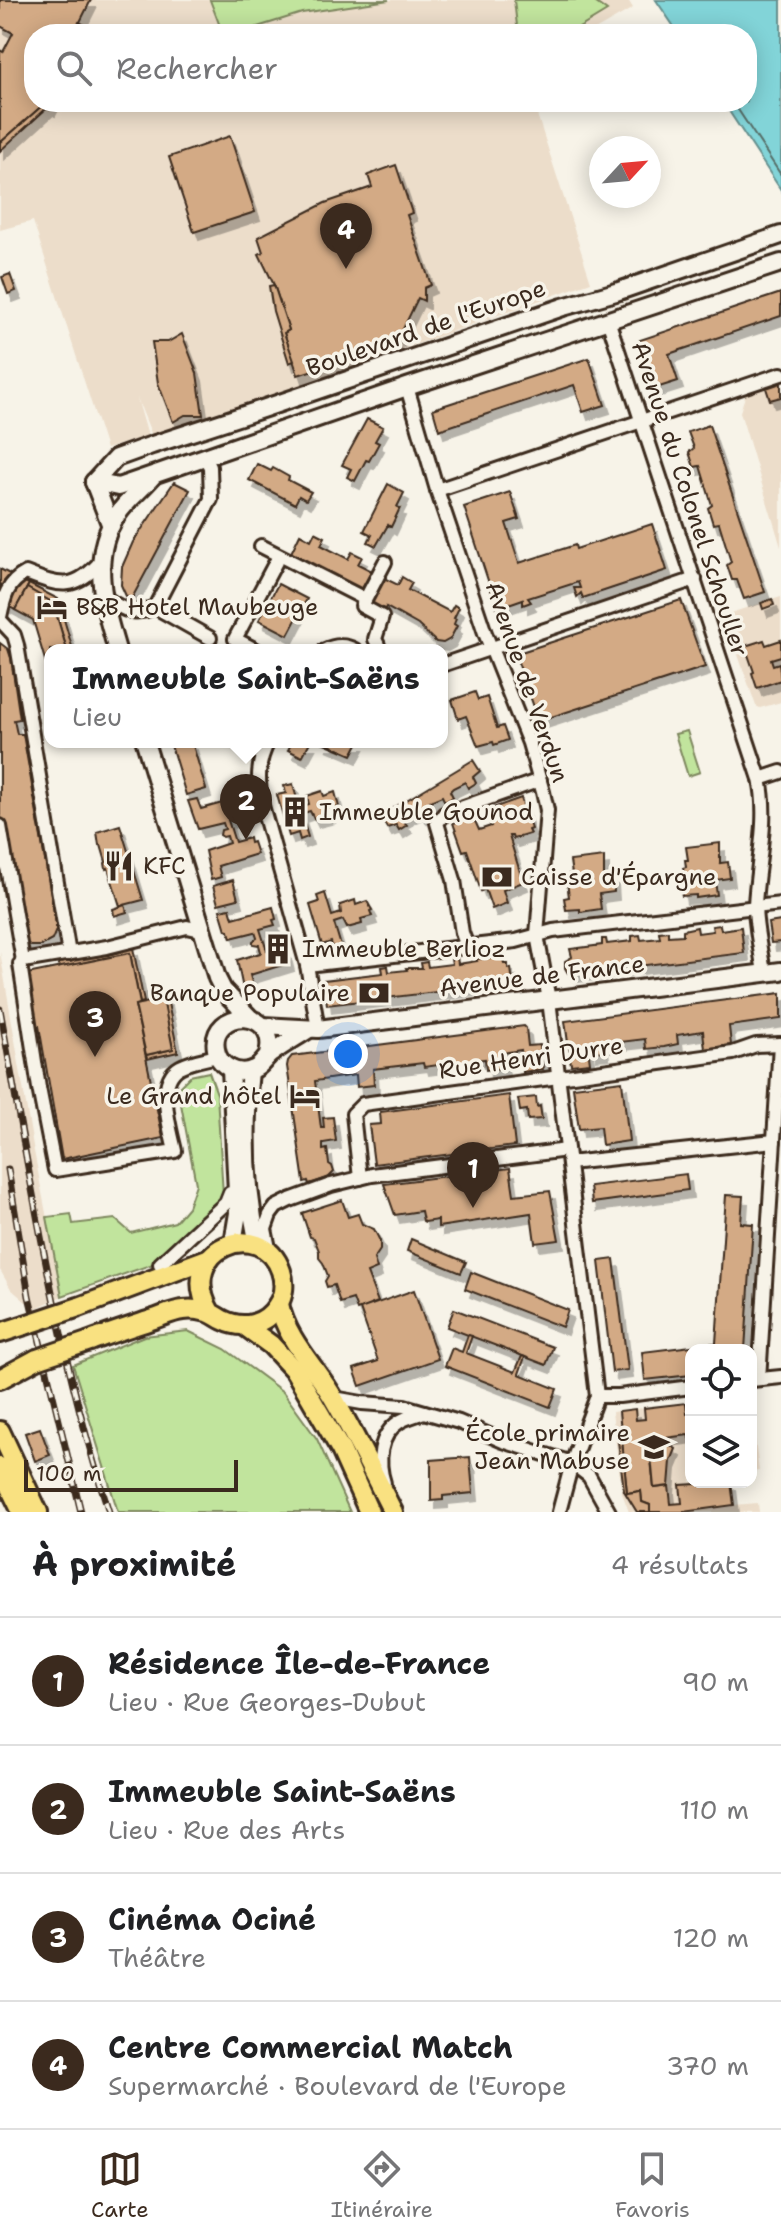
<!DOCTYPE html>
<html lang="fr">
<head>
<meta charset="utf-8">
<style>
	body { margin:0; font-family:"Shantell Sans",sans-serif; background:#f6f6f6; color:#202124 }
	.controls { position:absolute; right:24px; bottom:24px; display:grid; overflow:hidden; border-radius:16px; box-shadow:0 4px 20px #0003 }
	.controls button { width:72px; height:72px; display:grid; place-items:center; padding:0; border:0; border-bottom:2px solid #e0e0e0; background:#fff; color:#202124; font:40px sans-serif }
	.compass { position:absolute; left:589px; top:136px; width:72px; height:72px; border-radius:50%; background:#fff; box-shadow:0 4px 20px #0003; rotate:64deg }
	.scale { position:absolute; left:24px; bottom:20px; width:214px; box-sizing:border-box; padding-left:8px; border:4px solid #3b2a1e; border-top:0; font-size:22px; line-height:28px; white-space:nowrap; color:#3b2a1e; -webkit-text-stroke:6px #f7f3e8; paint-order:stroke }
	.you { position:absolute; left:348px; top:1054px; width:28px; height:28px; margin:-20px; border:6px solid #fff; border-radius:50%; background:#1a73e8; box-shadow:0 0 0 12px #1a73e833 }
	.badge { display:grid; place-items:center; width:52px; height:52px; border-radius:50%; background:#3b2a1e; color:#fff; font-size:26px; font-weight:700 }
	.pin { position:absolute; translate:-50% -66px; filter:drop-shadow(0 2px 4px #0008) }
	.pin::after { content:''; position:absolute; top:42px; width:28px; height:24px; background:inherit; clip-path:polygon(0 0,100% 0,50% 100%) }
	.popup { position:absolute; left:44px; top:644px; width:404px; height:104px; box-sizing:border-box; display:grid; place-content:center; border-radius:16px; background:#fff; filter:drop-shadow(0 2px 6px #0005); font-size:26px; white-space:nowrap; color:#757577 }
	.popup b { font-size:30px; color:#202124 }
	.popup::after { content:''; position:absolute; left:50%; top:100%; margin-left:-16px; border:16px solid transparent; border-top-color:#fff }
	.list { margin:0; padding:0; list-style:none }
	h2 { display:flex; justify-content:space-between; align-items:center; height:104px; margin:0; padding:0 32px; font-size:34px }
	h2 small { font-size:26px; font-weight:400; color:#757577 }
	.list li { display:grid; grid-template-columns:52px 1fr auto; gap:24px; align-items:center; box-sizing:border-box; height:128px; padding:0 32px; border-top:2px solid #e0e0e0 }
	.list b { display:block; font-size:30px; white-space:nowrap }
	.list p { margin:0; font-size:26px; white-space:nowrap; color:#757577 }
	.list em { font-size:26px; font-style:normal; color:#757577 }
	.icon { flex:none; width:44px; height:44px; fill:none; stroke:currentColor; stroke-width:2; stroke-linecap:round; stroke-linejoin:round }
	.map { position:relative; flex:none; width:781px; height:1512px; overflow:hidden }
	.search { position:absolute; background:#fff; box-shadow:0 4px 20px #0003; left:24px; right:24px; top:24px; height:88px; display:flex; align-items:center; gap:20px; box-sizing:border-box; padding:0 28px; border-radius:32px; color:#757577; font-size:30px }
	.sheet { height:616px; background:#fff }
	nav { display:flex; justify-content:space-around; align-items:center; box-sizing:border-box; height:112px; border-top:2px solid #e0e0e0; background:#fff; font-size:22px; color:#757577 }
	nav a { display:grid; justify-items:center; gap:4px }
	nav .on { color:#3b2a1e }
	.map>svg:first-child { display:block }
	.built { fill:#ecddca }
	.green { fill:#c1e49d; stroke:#7e875e; stroke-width:2 }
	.water { fill:#82d4d8; stroke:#66908e; stroke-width:2 }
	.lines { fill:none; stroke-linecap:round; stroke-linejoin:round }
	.shore { stroke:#576e68; stroke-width:2 }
	.building { fill:#d3aa85; stroke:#3b2a1e; stroke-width:2; filter:url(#shadow) }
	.street-casing { stroke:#3b2a1e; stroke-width:18 }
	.secondary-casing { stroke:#3b2a1e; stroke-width:22 }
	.primary-casing { stroke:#3b2a1e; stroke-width:24 }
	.street { stroke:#f7f3e8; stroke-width:12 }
	.secondary { stroke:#f7f3e8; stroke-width:16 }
	.primary { stroke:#f9e181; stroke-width:18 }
	.rail-casing { stroke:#3b2a1e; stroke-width:7 }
	.rail { stroke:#f7f3e8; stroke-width:4; stroke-dasharray:12; stroke-linecap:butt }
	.primary-bridge-casing { stroke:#3b2a1e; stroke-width:24; stroke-linecap:butt }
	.primary-bridge { stroke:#f9e181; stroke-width:18 }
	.labels { text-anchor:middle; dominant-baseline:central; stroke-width:7; stroke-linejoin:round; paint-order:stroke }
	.street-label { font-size:24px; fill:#3b2a1e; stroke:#f7f3e8 }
	.poi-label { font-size:24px; fill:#3b2a1e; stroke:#f7f3e8; text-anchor:start }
</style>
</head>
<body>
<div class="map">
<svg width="781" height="1512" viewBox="0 0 781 1512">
	<defs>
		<filter id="shadow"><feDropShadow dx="5" dy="8" stdDeviation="0" flood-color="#0004"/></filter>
	</defs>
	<rect width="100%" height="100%" fill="#f7f3e8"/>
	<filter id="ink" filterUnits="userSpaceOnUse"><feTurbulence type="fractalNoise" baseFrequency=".0125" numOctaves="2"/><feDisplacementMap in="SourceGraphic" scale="16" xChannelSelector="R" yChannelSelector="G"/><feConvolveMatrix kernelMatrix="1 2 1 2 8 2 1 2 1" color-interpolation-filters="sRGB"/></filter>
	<g filter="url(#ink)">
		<g class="built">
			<polygon points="0,0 628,0 633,8 588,34 34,34 34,102 533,102 591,282 153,438 137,398 148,436 106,449 33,221 0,230"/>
			<polygon points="781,382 781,547 740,412 746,393"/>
			<polygon points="781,597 781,702 760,708 756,706 724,615"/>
			<polygon points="0,952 33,1146 62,1296 34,1309 11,1289 0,1270"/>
			<polygon points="691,1402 691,1482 731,1482 734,1505 758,1503 759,1512 629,1512 622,1493 612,1412"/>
			<polygon points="751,1408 759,1471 751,1472"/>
		</g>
		<g class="green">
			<polygon points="210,0 389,0 302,13 235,34 223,34"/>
			<polygon points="514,0 592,0 607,11 569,34 518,34"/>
			<polygon points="687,731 700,772 688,776 675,734"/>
			<polygon points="209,1072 217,1094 223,1195 153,1264 62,1296 47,1217 71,1214 73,1224 115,1219 131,1233 175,1222 188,1207 196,1184 178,1088 190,1076"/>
			<polygon points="188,1331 225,1349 283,1392 317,1439 350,1512 118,1512 73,1365 144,1336"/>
		</g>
		<polygon class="water" points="656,0 781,0 781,190 723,102 747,102 747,34 679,34"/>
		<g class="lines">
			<polyline class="shore" points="733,102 781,175"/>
		</g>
		<g class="building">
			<polygon points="0,0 91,0 74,34 34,34 34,102 53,102 50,108 44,104 0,143 0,50 3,52 13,33 0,26"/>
			<polygon points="79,22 92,29 89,34 73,34"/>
			<polygon points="44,104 48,107 0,151 0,143"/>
			<polygon points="230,136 255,212 194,232 169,157"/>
			<polygon points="396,165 412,213 407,215 431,285 424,288 424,301 418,298 403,329 408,332 399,339 350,356 350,358 298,375 284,333 289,330 274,285 259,254 263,252 258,237 325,203 372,187 368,175"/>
			<polygon points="10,274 16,291 8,294 2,277"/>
			<polygon points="274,285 289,330 284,333 294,361 289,363 273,311 269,286"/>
			<polygon points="781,293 781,316 669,354 678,381 653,389 644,362 647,361 644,352 642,353 640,348 643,347 640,340"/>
			<polygon points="182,334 197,373 203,415 185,415 173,422 158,383 152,342 168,342"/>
			<polygon points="589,358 605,405 583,412 574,385 439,430 433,409"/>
			<polygon points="781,383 781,397 770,400 766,388"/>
			<polygon points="367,419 383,427 375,441 379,443 369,461 366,460 355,481 347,477 351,469 342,465"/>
			<polygon points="709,425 765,592 744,599 737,580 732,580 727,565 731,562 719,523 713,524 708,508 712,505 700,466 694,467 689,452 694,448 688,432"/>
			<polygon points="257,464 271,471 273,468 289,477 288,480 311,492 306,500 299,496 295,504 249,480"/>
			<polygon points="174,482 190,490 131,600 126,596 121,585 122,567 133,542"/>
			<polygon points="388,484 404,493 397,507 400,508 391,527 388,525 376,546 368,542 372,535 364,531"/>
			<polygon points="510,492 519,519 506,523 519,563 575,545 576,549 652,524 667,570 583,598 581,593 577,597 574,588 580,588 578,582 528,598 531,602 523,605 523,599 497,608 464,507"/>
			<polygon points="315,532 325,537 321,545 348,559 352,552 362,557 358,564 372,571 359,594 289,557 300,534 311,540"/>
			<polygon points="0,569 29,584 15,610 0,602"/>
			<polygon points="402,577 412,583 408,590 450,612 454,605 459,608 454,618 456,619 454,624 457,626 450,639 443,643 436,642 418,625 386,607 383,613 366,604 373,591 376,593 384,578 398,585"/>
			<polygon points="29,584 58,599 73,650 67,650 53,603 27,588"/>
			<polygon points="278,584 307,599 288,635 259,620"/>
			<polygon points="27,588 53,603 67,650 50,650 50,677 33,620 15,610"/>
			<polygon points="772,599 774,605 763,609 761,603"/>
			<polygon points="681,600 705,667 539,721 515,654"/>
			<polygon points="764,640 766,645 781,640 781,656 771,659 773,665 779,663 781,680 757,688 752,673 754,672 745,646"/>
			<polygon points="0,643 8,649 11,658 20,719 14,720 17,734 23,734 56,923 56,930 52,940 41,946 31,946 24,941 19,923 0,815"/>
			<polygon points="475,692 478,700 487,697 497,728 503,726 508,740 494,745 493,742 478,746 466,716 458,719 452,700"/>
			<polygon points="170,742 192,742 206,789 186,795"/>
			<polygon points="292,742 310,742 302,757 288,750"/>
			<polygon points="322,742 359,742 352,755"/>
			<polygon points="473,760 480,771 473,777 476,783 468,788 465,782 453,788 450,791 453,797 445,802 442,796 430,801 431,803 427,806 430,811 422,816 419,810 407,816 408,817 403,820 407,825 399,830 396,825 387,828 380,816"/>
			<polygon points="293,784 299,807 309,804 307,796 322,791 324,796 335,792 339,807 328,810 330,815 314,819 310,811 301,814 308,837 300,840 298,833 289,836 277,795 286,793 284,786"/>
			<polygon points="240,798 244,810 241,811 242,816 228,820 235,842 249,838 250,843 253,842 257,854 218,866 221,877 211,880 205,851 229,843 227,836 223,837 220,835 221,830 225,829 223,823 198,829 188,801 197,799 201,809"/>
			<polygon points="521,798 531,829 528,830 530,834 513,839 512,836 509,836 523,882 503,890 507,903 492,909 485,889 481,891 467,850 463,851 453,823 464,820 464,816 468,814 472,822 475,821 479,830 491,826 489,820 493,818 490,809"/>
			<polygon points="120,825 143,900 120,906 108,868 106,869 105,863 106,862 101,845 99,845 97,832"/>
			<polygon points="720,843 720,863 728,862 730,878 715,880 717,895 696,898 696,895 682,896 680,884 685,883 683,868 686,867 685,860 688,860 686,847"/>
			<polygon points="604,857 604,878 613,877 614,892 599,894 601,909 580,912 580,909 566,910 564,898 569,897 567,882 570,882 569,874 572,874 570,861"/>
			<polygon points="233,880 238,899 218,904 213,886"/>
			<polygon points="325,893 332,916 341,913 340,905 355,900 356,905 367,901 372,910 370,911 372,916 361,919 362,924 347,928 343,920 334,923 341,946 333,949 331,942 322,945 310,905 319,902 317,896"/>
			<polygon points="125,905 127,912 114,916 113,909"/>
			<polygon points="273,907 276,919 273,920 275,925 260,929 267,951 281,947 282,952 286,951 289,963 250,975 253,986 243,989 237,960 260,953 261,952 259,945 253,944 253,941 257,938 255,932 231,938 229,931 226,930 220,910 230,908 233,918"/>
			<polygon points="781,921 781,942 771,943 768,923"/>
			<polygon points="720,925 721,930 741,927 744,953 573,974 568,973 565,968 565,961 572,957 570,949 602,945 602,939 606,939 607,944 632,941 632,936 640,935 641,940 660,938 659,932 668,931 668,936 683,935 683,930 697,927 698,933 713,931 712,926"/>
			<polygon points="133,948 144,1002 140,1003 130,953 59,968 58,963"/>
			<polygon points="130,953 140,1004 135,1005 163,1138 62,1159 39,1026 37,1026 27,974"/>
			<polygon points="457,957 458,964 477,961 476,959 503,957 504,964 508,964 508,969 511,968 513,983 327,1005 324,980 383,973 382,967 388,966 389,972 407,970 406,968 422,968 421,963 427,962 428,967 452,964 451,958"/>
			<polygon points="781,993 781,1019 729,1026 731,1045 705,1049 703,1031 677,1035 678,1044 664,1047 646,1049 645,1039 603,1044 604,1051 591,1052 591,1046 588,1046 590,1063 571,1065 565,1021"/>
			<polygon points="167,998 178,1052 147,1059 146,1055 173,1049 162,999"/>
			<polygon points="163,999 173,1049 146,1055 135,1005"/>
			<polygon points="524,1026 526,1028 528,1046 540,1045 543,1069 523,1072 521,1050 502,1053 504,1068 486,1070 485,1059 424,1067 423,1063 373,1069 374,1085 357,1087 356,1075 315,1081 321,1128 324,1128 323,1118 333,1117 336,1141 323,1143 323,1150 327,1149 329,1164 332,1166 334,1172 328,1178 309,1184 308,1181 304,1182 287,1066 288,1061 292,1056"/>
			<polygon points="622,1081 629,1141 602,1145 600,1127 579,1129 573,1087"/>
			<polygon points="509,1095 515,1146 374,1164 369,1125 381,1124 380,1112"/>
			<polygon points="536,1097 537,1107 540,1106 542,1119 528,1120 527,1110 520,1111 518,1099"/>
			<polygon points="510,1168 514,1195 550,1191 559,1240 535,1243 531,1213 438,1227 438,1220 425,1222 423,1221 421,1211 395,1215 384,1184"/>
			<polygon points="686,1174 688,1190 592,1203 590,1186"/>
			<polygon points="726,1195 743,1196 741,1223 753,1224 745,1350 691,1350 691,1375 645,1380 642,1352 716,1343"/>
			<polygon points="342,1200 348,1217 358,1214 362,1224 374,1229 380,1241 380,1250 374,1259 377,1269 367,1273 378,1302 357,1310 353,1299 340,1303 334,1285 327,1287 325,1281 328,1276 323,1263 319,1258 319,1251 314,1238 310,1237 302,1213"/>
			<polygon points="411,1239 466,1262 461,1273 407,1251"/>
			<polygon points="614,1259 628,1370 612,1372 599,1261"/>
			<polygon points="471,1272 568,1310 562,1327 465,1289"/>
			<polygon points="414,1290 438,1359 360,1386 354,1369 378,1361 360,1309"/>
			<polygon points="454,1309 553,1347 546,1365 447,1327"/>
			<polygon points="468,1335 472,1336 466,1353 515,1372 522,1356 525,1357 519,1374 557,1389 550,1407 445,1366 452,1348 462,1352"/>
			<polygon points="686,1403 687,1414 691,1414 691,1438 689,1438 689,1435 649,1440 654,1488 669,1486 671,1504 682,1503 680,1485 731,1482 734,1505 683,1512 650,1512 650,1505 642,1502 641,1491 627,1493 619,1411 635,1409 636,1420 645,1419 644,1408"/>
			<polygon points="40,1428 50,1455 35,1461 25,1433"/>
			<polygon points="622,1440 627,1493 641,1491 642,1502 650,1505 650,1512 637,1512 624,1491 618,1441"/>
			<polygon points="667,1443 676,1449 671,1461 669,1486 654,1488 650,1445"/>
			<polygon points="470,1457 473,1493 443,1496 443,1500 431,1501 431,1460"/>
		</g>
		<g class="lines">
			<g class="street-casing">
				<g id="street">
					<path d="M 608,320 L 760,779 C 769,820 757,863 755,905 C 755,927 761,951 764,973"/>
					<polyline points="407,387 437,490 485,633 529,743 543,792 547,810 537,935 549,1000 597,1396 572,1463 559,1512"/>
					<polyline points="437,490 781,374"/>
					<polyline points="261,546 365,599"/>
					<path d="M 102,596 C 122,609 132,617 155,607 L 211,499 L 210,467 L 205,457"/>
					<polyline points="155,607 210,638"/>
					<path d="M 0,617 C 4,597 7,583 26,573 C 61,587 75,591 102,560"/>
					<polyline points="0,620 14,635 17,645 69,954"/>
					<polyline points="256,650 235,639 279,556"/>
					<path d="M 325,650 C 335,645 346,645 355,650"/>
					<polyline points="376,650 378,645 375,639 382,617 362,606 385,562"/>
					<polyline points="442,665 695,579"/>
					<path d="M 268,742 C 257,762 258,780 261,802 L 307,965 L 318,1029"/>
					<polyline points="760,779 781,772"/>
					<path d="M 0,826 L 23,961 L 20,964 L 39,1088 L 55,1170 L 175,1151 C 170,1128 155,1081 180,1067 C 191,1061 205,1059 217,1056"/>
					<polyline points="467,946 462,933 454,880 437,823 444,814 540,780"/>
					<polyline points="23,961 107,947 187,927 201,930"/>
					<polyline points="307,965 516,941 553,931 781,904"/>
					<polyline points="569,1163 774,1141"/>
					<polyline points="360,1178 353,1114 363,1104 733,1053 756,1045 781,1044"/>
					<polyline points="270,1253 265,1229 270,1215 276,1207 290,1200 331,1185 372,1175 567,1150"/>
					<polyline points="160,1264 226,1203 230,1193"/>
					<polyline points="759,1379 780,1044"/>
					<polyline points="752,1380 781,1377"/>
					<polyline points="597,1396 619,1396 691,1387"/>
					<polyline points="334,1398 362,1403 404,1406 459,1422 503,1441 572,1463 589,1476 609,1512"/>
					<path d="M 384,1483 C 377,1462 379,1435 399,1422 C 406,1417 417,1415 424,1412"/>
				</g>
			</g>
			<g class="secondary-casing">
				<g id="secondary">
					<polyline points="94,482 116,458 152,445 265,408 563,307 616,292 781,235"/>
					<polyline points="94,482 118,487 407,387 781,263"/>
					<polyline points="94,482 111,526"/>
					<path d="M 117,650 C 104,606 89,556 117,515 C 127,500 141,490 152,477"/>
					<polyline points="145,742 217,978 223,990 251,1019"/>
					<polyline points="263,1026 318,1029 781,971"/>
					<path d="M 268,1055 C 280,1006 209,1008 216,1049 C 218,1066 238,1077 254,1069 C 262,1066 265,1057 272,1053 C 284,1044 297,1037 309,1029"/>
					<polyline points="231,1069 238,1213 233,1243"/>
					<path d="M 250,1071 C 244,1128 246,1190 258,1245"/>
				</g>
			</g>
			<g class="primary-casing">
				<g id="primary">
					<path d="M 279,1304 C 287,1342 317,1368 335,1401 C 356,1437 374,1475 393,1512"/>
					<polyline points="79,1307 210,1258"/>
					<polyline points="245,1326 271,1345 295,1371 341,1450 369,1512"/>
					<polyline points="0,1333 25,1325"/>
					<path d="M 90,1341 C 111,1333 133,1326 154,1319 C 163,1316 173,1311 183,1310 C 191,1309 200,1310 207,1312 C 213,1313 218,1318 223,1320 C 243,1330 265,1325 277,1306 C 284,1296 285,1283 281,1271 C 262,1215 174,1248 210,1312"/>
					<polyline points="0,1379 37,1359"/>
					<polyline points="0,1431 38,1512"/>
					<polyline points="0,1467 22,1512"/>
				</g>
			</g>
			<use href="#street" class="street"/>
			<use href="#secondary" class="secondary"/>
			<use href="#primary" class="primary"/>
			<g class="rail-casing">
				<g id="rail">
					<path d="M 0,1009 C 30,1178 56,1348 109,1512"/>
					<polyline points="8,1169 29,1296 81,1512"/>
				</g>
			</g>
			<use href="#rail" class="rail"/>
			<g class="primary-bridge-casing">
				<g id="primary-bridge">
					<polyline points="25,1325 79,1307"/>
					<polyline points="37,1359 90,1341"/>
				</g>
			</g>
			<use href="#primary-bridge" class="primary-bridge"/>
		</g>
	</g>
	<defs>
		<g id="hotel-bare" transform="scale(2.4)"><path d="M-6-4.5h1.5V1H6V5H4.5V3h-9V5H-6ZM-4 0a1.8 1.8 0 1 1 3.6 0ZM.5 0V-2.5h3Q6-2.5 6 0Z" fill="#3b2a1e" stroke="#f7f3e8" stroke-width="2.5" paint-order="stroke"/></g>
		<g id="building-bare" transform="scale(2.4)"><path d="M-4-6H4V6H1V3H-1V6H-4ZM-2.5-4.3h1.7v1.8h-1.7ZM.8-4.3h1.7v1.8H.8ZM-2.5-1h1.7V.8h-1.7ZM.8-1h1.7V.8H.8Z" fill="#3b2a1e" stroke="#f7f3e8" stroke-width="2.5" paint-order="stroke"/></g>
		<g id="restaurant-bare" transform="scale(2.4)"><path d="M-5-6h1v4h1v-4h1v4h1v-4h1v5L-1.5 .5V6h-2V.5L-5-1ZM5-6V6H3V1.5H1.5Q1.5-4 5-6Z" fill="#3b2a1e" stroke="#f7f3e8" stroke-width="2.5" paint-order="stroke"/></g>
		<g id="bank-bare" transform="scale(2.4)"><path d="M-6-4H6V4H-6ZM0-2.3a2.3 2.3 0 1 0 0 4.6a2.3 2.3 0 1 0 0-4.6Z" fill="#3b2a1e" stroke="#f7f3e8" stroke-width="2.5" paint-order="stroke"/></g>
		<g id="school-bare" transform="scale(2.4)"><path d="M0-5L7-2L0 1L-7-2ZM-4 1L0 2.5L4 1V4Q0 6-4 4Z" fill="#3b2a1e" stroke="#f7f3e8" stroke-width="2.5" paint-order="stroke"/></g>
	</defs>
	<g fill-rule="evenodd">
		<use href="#hotel-bare" x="52" y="607"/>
		<use href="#building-bare" x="295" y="812"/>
		<use href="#restaurant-bare" x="119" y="866"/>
		<use href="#bank-bare" x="497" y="877"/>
		<use href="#building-bare" x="278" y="949"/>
		<use href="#bank-bare" x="374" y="993"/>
		<use href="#hotel-bare" x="305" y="1096"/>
		<use href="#school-bare" x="654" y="1447"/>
	</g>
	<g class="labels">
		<g class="street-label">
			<text transform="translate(426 328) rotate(-19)">Boulevard de l'Europe</text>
			<text transform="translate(690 499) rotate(72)">Avenue du Colonel Schouller</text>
			<text transform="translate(527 682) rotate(71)">Avenue de Verdun</text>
			<text transform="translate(542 976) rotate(-7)">Avenue de France</text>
			<text transform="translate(531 1058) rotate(-8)">Rue Henri Durre</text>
		</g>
		<g class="poi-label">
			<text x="76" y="607">B&amp;B Hotel Maubeuge</text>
			<text x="319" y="812">Immeuble Gounod</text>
			<text x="143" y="866">KFC</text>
			<text x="521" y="877">Caisse d'Épargne</text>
			<text x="302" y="949">Immeuble Berlioz</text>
			<text x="350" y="993" text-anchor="end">Banque Populaire</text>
			<text x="281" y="1096" text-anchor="end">Le Grand hôtel</text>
			<text x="630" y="1433" text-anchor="end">École primaire<tspan x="630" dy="28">Jean Mabuse</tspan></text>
		</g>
	</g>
</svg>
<div class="controls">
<button><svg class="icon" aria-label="locate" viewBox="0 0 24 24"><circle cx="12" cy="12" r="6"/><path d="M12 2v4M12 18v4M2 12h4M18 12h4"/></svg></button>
<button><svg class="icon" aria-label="layers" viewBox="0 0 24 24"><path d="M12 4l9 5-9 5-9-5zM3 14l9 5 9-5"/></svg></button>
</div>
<svg class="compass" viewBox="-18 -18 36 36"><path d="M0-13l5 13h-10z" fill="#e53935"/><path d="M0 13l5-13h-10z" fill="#757577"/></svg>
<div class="scale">100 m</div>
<div class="you"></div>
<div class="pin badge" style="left:473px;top:1208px">1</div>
<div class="pin badge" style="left:246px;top:840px">2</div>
<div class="popup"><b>Immeuble Saint-Saëns</b>Lieu</div>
<div class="pin badge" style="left:95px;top:1057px">3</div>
<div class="pin badge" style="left:346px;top:269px">4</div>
<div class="search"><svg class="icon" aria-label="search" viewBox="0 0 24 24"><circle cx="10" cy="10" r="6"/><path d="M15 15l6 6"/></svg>Rechercher</div>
</div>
<section class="sheet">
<h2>À proximité<small>4 résultats</small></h2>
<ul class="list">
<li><span class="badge">1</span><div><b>Résidence Île-de-France</b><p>Lieu · Rue Georges-Dubut</p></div><em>90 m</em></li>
<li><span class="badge">2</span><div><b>Immeuble Saint-Saëns</b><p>Lieu · Rue des Arts</p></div><em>110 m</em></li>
<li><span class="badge">3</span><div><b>Cinéma Ociné</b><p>Théâtre</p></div><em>120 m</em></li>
<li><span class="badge">4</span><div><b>Centre Commercial Match</b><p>Supermarché · Boulevard de l'Europe</p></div><em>370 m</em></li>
</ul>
</section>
<nav>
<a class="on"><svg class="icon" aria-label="map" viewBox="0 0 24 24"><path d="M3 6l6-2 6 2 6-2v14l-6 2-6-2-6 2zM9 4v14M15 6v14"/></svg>Carte</a>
<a><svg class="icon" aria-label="directions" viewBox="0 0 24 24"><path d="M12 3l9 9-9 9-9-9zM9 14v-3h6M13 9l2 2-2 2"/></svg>Itinéraire</a>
<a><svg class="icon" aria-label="saved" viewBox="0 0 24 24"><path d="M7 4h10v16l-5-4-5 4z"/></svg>Favoris</a>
</nav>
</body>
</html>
